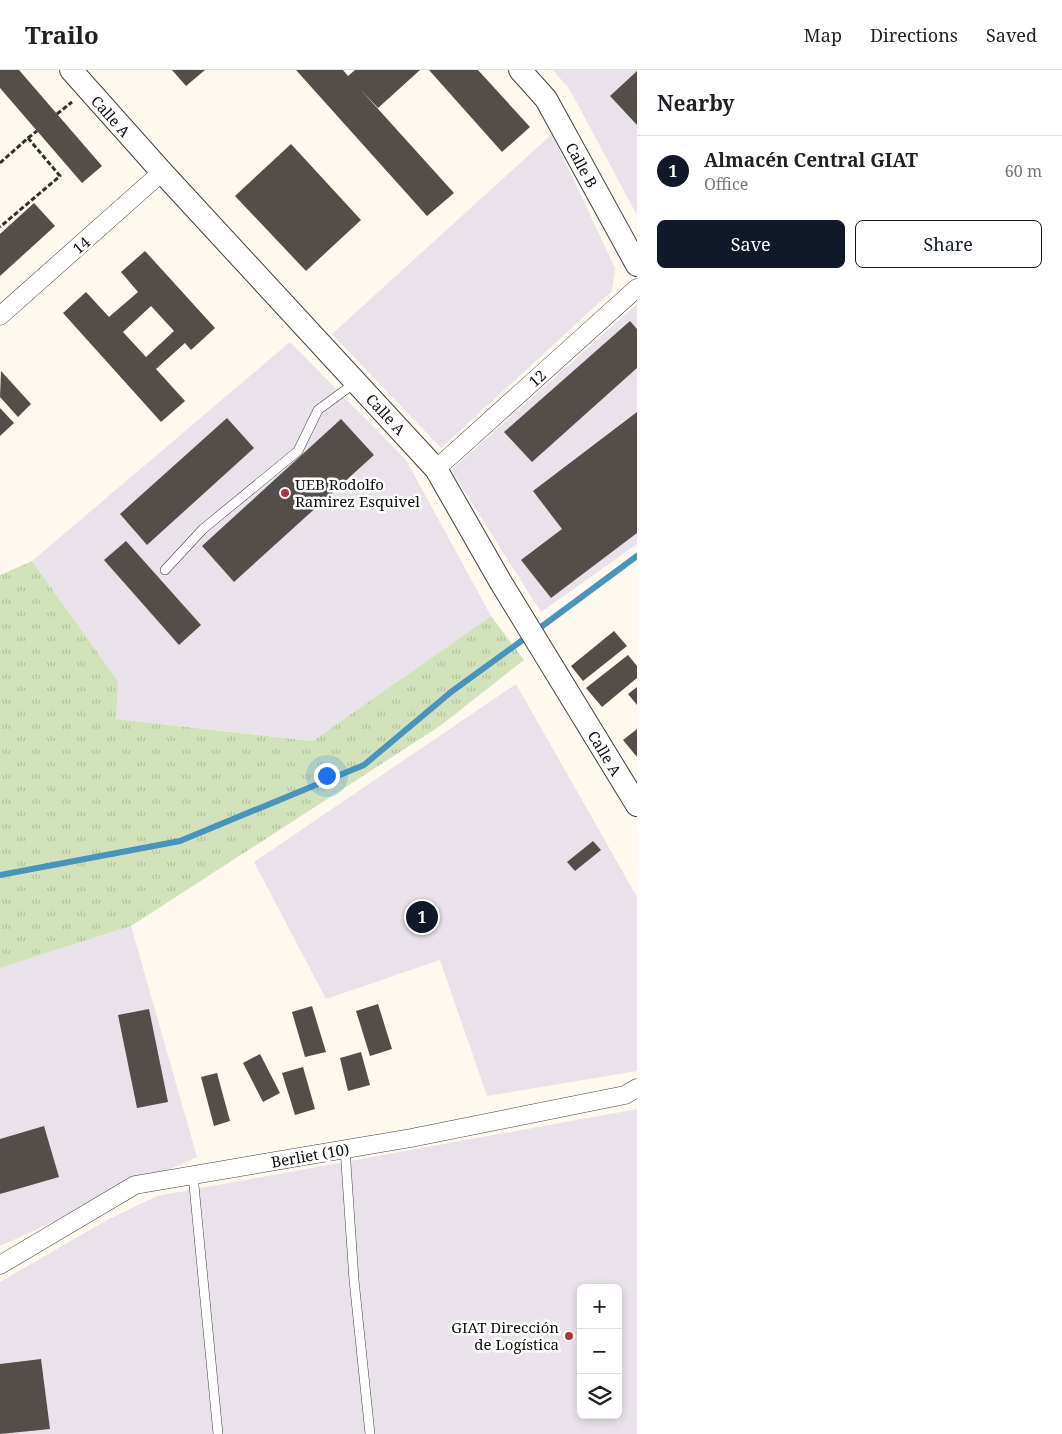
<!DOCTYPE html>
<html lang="en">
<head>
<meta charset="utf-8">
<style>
	body { margin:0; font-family:"Noto Serif",serif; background:#f6f6f6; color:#202124 }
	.controls { position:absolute; right:15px; bottom:15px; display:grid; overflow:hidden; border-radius:8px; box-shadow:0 2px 8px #0003 }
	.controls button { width:45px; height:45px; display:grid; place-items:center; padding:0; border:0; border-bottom:1px solid #e0e0e0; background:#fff; color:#202124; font:25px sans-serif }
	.you { position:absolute; left:326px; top:705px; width:18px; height:18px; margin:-12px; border:4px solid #fff; border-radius:50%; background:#1a73e8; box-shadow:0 0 0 8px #1a73e833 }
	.badge { display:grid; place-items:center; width:32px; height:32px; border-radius:50%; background:#111827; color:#fff; font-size:16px; font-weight:700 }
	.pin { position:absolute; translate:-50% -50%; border:2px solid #fff; box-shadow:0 1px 5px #0006 }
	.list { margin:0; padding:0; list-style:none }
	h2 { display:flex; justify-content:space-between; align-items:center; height:65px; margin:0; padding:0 20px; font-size:21px }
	h2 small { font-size:16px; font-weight:400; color:#757577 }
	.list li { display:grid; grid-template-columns:32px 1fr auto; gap:15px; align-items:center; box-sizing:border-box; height:70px; padding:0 20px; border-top:1px solid #e0e0e0 }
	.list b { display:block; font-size:19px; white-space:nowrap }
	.list p { margin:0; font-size:16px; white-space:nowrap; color:#757577 }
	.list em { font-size:16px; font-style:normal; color:#757577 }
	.actions { display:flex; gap:10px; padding:15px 20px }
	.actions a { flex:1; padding:11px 0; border:1px solid #111827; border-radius:8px; text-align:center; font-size:18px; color:#111827 }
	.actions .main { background:#111827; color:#fff }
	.icon { flex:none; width:28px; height:28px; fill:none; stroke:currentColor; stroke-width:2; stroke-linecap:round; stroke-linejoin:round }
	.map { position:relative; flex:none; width:637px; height:1364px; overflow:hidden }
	header { display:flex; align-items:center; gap:30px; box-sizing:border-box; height:70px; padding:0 25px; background:#fff; border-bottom:1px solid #e0e0e0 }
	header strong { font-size:24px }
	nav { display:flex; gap:28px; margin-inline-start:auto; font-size:18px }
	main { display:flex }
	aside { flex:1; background:#fff }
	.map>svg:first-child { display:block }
	.industrial { fill:#e9e2ea; fill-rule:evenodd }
	.grass { fill:url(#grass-tufts) }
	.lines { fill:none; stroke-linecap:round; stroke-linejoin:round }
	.stream { stroke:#4894bd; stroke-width:6 }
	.building { fill:#544e4a; fill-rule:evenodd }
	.service-casing { stroke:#404040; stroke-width:10 }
	.minor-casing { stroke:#404040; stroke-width:19 }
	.tertiary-casing { stroke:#404040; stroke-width:24 }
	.path { stroke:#2f2f2f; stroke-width:3; stroke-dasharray:5 2.5; stroke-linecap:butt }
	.service { stroke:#fff; stroke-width:9 }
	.minor { stroke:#fff; stroke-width:18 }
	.tertiary { stroke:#fff; stroke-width:22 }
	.poi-dot { fill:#ac3540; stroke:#fff; stroke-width:2 }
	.labels { text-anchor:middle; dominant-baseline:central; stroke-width:5; stroke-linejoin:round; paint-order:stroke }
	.street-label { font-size:15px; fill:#0d0d0d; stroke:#fff }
	.poi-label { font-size:15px; fill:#0d0d0d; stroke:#fff; text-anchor:start }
</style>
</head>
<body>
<header>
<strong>Trailo</strong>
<nav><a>Map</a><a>Directions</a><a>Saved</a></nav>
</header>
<main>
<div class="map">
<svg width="637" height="1364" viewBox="0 0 637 1364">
	<defs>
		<pattern id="grass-tufts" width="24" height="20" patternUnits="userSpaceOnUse" patternTransform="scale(1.25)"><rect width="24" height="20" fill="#d2e3bc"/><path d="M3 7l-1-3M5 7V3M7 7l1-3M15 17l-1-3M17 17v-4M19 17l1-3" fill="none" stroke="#b3c2a0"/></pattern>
	</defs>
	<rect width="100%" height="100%" fill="#fdf9ee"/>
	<g class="industrial">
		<polygon points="553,0 637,0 637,145 570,20"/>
		<polygon points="552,64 615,198 612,221 441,378 332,264"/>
		<polygon points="637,234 637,474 541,542 451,400"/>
		<polygon points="290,272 406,390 491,546 314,671 115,649 118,611 32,491"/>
		<polygon points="516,614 637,827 637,1001 487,1026 440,890 326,929 254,792"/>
		<polygon points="131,856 197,1087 0,1176 0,898"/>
		<path d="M 637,1039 L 637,1364 L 0,1364 L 0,1212 L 107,1150 L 157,1126 ZM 581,1218 L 618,1218 L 618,1345 L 581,1345 Z"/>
	</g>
	<polygon class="grass" points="32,491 118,611 116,649 313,671 491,546 524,590 440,656 131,856 0,898 0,505"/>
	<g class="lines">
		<g class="stream">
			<polyline points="541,557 637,486"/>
			<polyline points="0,805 180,771 364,695 451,622 524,569"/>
		</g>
	</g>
	<g class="building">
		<polygon points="0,0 19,0 102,96 82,113 0,18"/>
		<polygon points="172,0 205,0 186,16"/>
		<polygon points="296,0 343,0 348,6 355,0 420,0 378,38 360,19 454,123 427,146"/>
		<polygon points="429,0 478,0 530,57 502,82"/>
		<polygon points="637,1 637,55 610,26"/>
		<polygon points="291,74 361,150 306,201 235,126"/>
		<polygon points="34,133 55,156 0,206 0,164"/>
		<path d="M 145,181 L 215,258 L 191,280 L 185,273 L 156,299 L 185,331 L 161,352 L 63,243 L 86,222 L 109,247 L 138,222 L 121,202 ZM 151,236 L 174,261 L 146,287 L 123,262 Z"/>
		<polygon points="630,251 637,259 637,298 532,392 504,362"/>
		<polygon points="1,301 31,334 18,347 0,327"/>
		<polygon points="0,338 14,353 0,366"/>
		<polygon points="637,342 637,463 551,528 521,490 562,459 533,421"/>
		<polygon points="227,348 254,378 147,475 120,444"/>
		<polygon points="341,349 374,385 234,512 202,476"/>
		<polygon points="126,471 201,555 179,575 104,490"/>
		<polygon points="614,561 627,576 583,611 571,596"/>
		<polygon points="628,585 637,596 637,608 602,637 586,618"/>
		<polygon points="637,617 637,635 628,624"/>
		<polygon points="637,659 637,687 623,670"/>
		<polygon points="593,771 601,780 575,801 567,792"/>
		<polygon points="378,934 392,979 370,986 356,941"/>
		<polygon points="312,936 326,982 305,987 292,942"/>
		<polygon points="149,939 168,1032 137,1038 118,945"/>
		<polygon points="361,982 370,1015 348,1021 340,988"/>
		<polygon points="260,984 280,1023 263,1032 243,993"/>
		<polygon points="303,997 315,1039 295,1045 282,1003"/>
		<polygon points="217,1003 230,1051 214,1056 201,1007"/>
		<polygon points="44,1056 59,1107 0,1124 0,1069"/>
		<polygon points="41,1289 50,1359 0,1364 0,1294"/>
	</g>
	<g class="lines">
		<g class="service-casing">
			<g id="service">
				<polyline points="165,500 203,459 298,381 318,340 356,312"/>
				<polyline points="345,1079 354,1210 370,1364"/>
				<polyline points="193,1105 218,1364"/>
			</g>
		</g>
		<g class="minor-casing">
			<g id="minor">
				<polyline points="0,246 162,102"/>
				<polyline points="436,399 637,218"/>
				<polyline points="0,1195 135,1115 411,1068 625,1025 637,1018"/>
			</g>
		</g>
		<g class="tertiary-casing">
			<g id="tertiary">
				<polyline points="71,0 162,102 436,399 500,511 637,735"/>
				<polyline points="520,0 546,29 637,195"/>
			</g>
		</g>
		<g class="path">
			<polyline points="57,44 72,32"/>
			<polyline points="28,68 37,61"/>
			<polyline points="0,93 28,68 60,106 0,157"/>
		</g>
		<use href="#service" class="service"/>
		<use href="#minor" class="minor"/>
		<use href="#tertiary" class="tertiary"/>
	</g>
	<g class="poi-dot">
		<circle cx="285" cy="423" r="5"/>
		<circle cx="569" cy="1266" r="5"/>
	</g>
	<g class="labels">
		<g class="street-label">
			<text transform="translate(111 46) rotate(48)">Calle A</text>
			<text transform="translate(582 95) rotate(61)">Calle B</text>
			<text transform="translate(81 175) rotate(-41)">14</text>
			<text transform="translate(537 308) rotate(-42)">12</text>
			<text transform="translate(386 344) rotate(47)">Calle A</text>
			<text transform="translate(605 683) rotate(59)">Calle A</text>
			<text transform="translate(310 1085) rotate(-10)">Berliet (10)</text>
		</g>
		<g class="poi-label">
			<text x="295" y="414">UEB Rodolfo<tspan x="295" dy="17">Ramirez Esquivel</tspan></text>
			<text x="559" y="1257" text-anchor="end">GIAT Dirección<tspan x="559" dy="17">de Logística</tspan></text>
		</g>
	</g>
</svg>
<div class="controls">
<button>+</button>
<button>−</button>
<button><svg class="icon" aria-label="layers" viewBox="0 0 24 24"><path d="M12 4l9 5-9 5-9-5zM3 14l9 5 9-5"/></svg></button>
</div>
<div class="you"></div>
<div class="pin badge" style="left:422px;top:847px">1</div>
</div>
<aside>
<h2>Nearby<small></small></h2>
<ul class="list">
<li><span class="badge">1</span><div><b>Almacén Central GIAT</b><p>Office</p></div><em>60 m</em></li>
</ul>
<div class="actions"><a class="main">Save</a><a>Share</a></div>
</aside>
</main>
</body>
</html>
